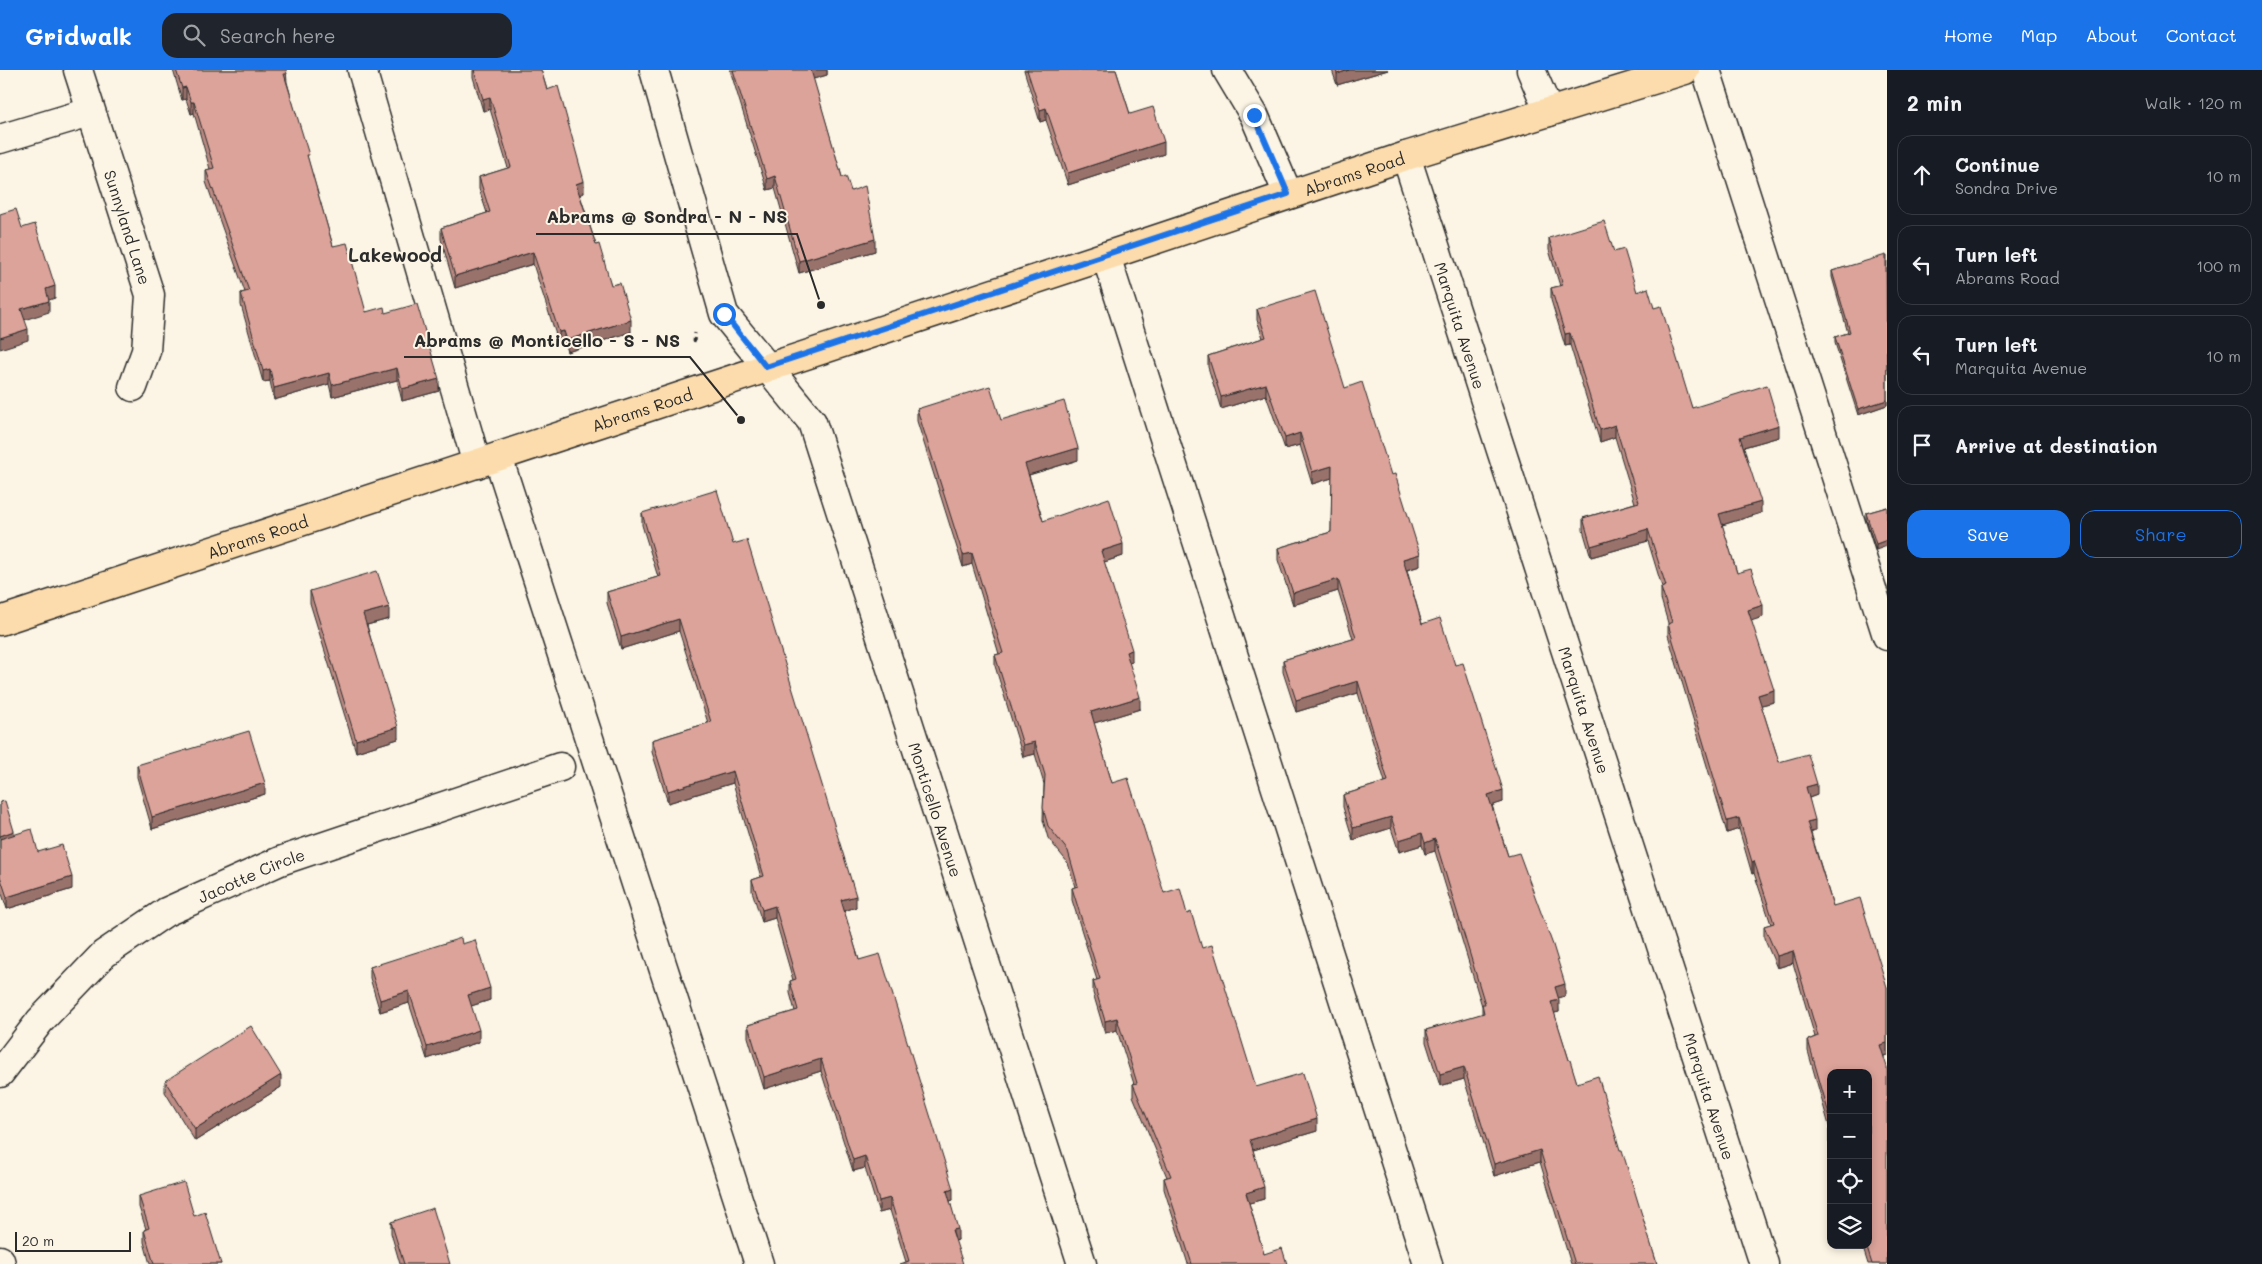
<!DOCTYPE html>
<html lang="en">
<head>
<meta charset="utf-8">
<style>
	body { margin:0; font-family:Mali,sans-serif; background:#20242c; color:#f1f3f6 }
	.controls { position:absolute; right:15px; bottom:15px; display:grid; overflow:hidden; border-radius:10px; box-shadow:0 2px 8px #0003 }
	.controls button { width:45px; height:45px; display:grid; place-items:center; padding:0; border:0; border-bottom:1px solid #363941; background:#171b24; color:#f1f3f6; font:25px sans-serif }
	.scale { position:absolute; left:15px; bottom:12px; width:116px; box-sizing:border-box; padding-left:5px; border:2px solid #2b2b2b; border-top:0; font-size:14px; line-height:18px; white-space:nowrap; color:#2b2b2b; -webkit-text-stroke:4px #fcf5e5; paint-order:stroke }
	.stop { position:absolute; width:15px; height:15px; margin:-11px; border:4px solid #1a73e8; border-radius:50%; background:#fff }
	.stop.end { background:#1a73e8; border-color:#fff; box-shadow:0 1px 5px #0008 }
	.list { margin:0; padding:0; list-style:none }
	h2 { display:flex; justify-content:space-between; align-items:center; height:65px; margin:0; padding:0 20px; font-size:21px }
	h2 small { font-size:16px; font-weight:400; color:#9ea1a6 }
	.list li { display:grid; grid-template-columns:32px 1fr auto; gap:15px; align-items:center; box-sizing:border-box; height:80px; margin:0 10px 10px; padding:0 10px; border:1px solid #363941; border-radius:15px }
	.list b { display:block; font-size:19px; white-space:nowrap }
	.list p { margin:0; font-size:16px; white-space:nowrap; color:#9ea1a6 }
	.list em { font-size:16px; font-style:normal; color:#9ea1a6 }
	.actions { display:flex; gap:10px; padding:15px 20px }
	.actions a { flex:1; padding:11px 0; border:1px solid #1a73e8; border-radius:15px; text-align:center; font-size:18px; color:#1a73e8 }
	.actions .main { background:#1a73e8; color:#fff }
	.icon { flex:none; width:28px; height:28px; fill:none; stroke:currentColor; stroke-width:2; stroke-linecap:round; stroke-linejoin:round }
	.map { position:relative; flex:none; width:1887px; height:1194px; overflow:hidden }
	header { display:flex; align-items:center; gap:30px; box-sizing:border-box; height:70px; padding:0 25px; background:#1a73e8; color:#fff }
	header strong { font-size:24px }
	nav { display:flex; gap:28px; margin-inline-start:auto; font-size:18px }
	.search { width:350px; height:45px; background:#20242c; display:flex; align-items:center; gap:12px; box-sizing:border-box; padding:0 18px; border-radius:15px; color:#9ea1a6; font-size:19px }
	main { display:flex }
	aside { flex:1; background:#171b24 }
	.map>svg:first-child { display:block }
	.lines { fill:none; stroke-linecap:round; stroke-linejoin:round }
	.minor-casing { stroke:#2b2b2b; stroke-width:31 }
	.major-casing { stroke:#2b2b2b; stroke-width:31 }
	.path { stroke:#2b2b2b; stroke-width:3; stroke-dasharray:4 4; stroke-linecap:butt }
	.minor { stroke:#fcf5e5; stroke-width:28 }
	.major { stroke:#fcdcac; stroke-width:28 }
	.wall { fill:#bd8c84; stroke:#2b2b2b }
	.shaded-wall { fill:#9a726c; stroke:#2b2b2b }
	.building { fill:#dca39a; stroke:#2b2b2b }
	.route { stroke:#1a73e8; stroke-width:6 }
	.labels { text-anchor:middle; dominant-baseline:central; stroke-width:4; stroke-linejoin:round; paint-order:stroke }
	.street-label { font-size:16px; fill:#2b2b2b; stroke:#fcf5e5 }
	.quarter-label { font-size:19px; font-weight:bold; fill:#2b2b2b; stroke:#fcf5e5 }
	.leader { fill:none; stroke:#2b2b2b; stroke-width:2 }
	.callout-dot { fill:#2b2b2b; stroke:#fcf5e5; stroke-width:2 }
	.callout-label { font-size:18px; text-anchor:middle; font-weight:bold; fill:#2b2b2b; stroke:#fcf5e5; stroke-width:4; stroke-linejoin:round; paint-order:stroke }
</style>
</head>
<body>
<header>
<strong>Gridwalk</strong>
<div class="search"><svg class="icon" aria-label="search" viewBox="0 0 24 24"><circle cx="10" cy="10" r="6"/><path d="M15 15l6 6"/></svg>Search here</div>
<nav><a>Home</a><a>Map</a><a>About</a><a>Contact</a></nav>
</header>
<main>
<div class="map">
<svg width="1887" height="1194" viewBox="0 0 1887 1194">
	<rect width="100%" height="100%" fill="#fcf5e5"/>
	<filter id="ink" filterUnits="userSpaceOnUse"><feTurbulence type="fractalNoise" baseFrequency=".02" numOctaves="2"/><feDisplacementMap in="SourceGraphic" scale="10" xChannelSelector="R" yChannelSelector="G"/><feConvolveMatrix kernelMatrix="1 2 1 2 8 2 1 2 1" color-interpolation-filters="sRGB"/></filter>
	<g filter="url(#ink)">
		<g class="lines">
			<g class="minor-casing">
				<g id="minor">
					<path id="s1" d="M 78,0 L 150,225 L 146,281 L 133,317"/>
					<polyline points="362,0 477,394"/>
					<path id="s2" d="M 654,0 L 724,244 L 812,352 L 1082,1194"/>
					<polyline points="1227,0 1254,45 1288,124"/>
					<polyline points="1531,0 1549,42"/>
					<polyline points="1706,0 1887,566"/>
					<polyline points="0,69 90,42"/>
					<path id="s3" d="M 1406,86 L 1764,1194"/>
					<polyline points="1106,186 1428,1194"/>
					<polyline points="498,387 759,1194"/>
					<path id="s4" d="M 0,1003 L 40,951 L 104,884 L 166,842 L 280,791 L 560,697"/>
					<polyline points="0,1190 1,1194"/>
				</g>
			</g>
			<g class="major-casing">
				<g id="major">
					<path id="s5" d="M 0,551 L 1106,186 L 1406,86 L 1685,0"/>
				</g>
			</g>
			<polyline class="path" points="694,272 695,263"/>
			<use href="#minor" class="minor"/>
			<use href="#major" class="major"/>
		</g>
		<g class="wall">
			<polygon points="173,0 286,0 287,12 309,93 333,176 366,242 385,243 439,321 402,331 397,310 332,327 329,314 274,330 270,311 263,312 241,235 241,223 245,222 206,112 206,100 210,99 194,43 191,44 186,29 182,30"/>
			<polygon points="473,0 541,0 547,20 584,123 580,125 596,175 611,215 631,262 567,282 564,272 559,274 533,194 455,218 441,169 441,158 487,143 479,119 479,107 508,98 490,39 483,41 473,7"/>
			<polygon points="730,0 827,0 827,5 813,9 842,107 851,121 875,181 799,203 775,118 767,120"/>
			<polygon points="1024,0 1116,0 1130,44 1164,84 1068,115 1046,50 1040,52"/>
			<polygon points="1332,0 1388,0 1337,15"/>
			<polygon points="1549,168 1614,182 1637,222 1654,238 1692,338 1779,367 1744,377 1761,443 1722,455 1737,503 1763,547 1751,550 1774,632 1761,635 1779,692 1817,725 1809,728 1815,761 1811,763 1833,836 1887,917 1887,985 1884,986 1887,1194 1868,1194 1862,1175 1868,1175 1868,1003 1831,1003 1831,1079 1829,1072 1829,1060 1830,1059 1808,981 1808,970 1815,967 1793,893 1777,898 1764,868 1764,856 1771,854 1754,803 1752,804 1739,759 1727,763 1668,565 1668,553 1661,529 1661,518 1662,517 1648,471 1591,487 1583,460 1583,448 1635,433 1615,367 1600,372 1570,275 1565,276 1551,230 1551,218 1560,216 1549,180"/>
			<polygon points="1887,186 1887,335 1858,345 1835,273 1835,267 1848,263 1832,207 1832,201"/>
			<polygon points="1257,239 1345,318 1420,496 1407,500 1422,554 1455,595 1503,732 1492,735 1508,786 1565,926 1558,928 1559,942 1554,943 1569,990 1577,1013 1620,1080 1657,1194 1571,1194 1540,1092 1494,1106 1464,1009 1440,1016 1426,972 1426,960 1482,944 1482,936 1435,781 1425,784 1422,775 1399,782 1391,758 1353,770 1343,737 1343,725 1385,712 1358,623 1296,642 1283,602 1283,590 1353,569 1338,521 1293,535 1278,490 1278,478 1331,462 1332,408 1312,414 1300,375 1285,379 1266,325 1221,339 1208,297 1208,286 1263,268 1257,250"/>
			<polygon points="917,339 1001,350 1078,390 1029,405 1043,451 1123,486 1104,492 1132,592 1129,593 1140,639 1094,653 1112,713 1164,823 1187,844 1256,1017 1317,1061 1253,1080 1264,1129 1249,1133 1264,1184 1287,1194 1188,1194 1164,1119 1164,1108 1167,1107 1133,1026 1133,1014 1134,1014 1117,960 1105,963 1093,923 1093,911 1097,910 1072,830 1072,818 1075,817 1068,793 1048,768 1043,750 1044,714 1035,684 1023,687 995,596 995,585 999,584 972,494 963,497 917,351"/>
			<polygon points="1887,437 1876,480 1866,449 1866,443"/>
			<polygon points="642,443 733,474 856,837 844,841 859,890 953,1130 950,1131 958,1170 906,1192 890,1140 879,1143 865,1098 853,1101 821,1001 764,1019 748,967 748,955 795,941 790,923 790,911 793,910 775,848 762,852 752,821 752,810 761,807 733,713 668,733 652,682 652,670 708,653 679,561 621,579 607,533 607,522 658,507 642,455"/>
			<polygon points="310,521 389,549 367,555 398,669 356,682 310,533"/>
			<polygon points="137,695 265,724 152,759 137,707"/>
			<polygon points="0,732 14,764 38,782 72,819 7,839 0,818"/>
			<polygon points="462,874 490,930 471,936 479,972 427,989 409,933 380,942 370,908 370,897"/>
			<polygon points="165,1011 281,1017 195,1071 165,1022"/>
			<polygon points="139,1126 194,1146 221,1194 150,1194 144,1172 144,1160 146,1159 139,1137"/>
			<polygon points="391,1152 450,1194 400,1194 391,1163"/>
		</g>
		<g class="shaded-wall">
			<polygon points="810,0 827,0 827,5 810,10"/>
			<polygon points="1349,0 1388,0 1337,15 1337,4"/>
			<polygon points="186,17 186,29 182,30 182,18"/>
			<polygon points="490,27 490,39 483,41 483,29"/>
			<polygon points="191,32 194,32 194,43 191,44"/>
			<polygon points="1046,38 1046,50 1040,52 1040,40"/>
			<polygon points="1164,72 1164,84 1068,115 1068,103"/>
			<polygon points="775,106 775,118 767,120 767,109"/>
			<polygon points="584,111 584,123 576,126 576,114"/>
			<polygon points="875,169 875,181 799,203 799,191"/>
			<polygon points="533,182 533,194 455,218 455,206"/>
			<polygon points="55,216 55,228 46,231 46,219"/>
			<polygon points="49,231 49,242 21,251 21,239"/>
			<polygon points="631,250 631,262 567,282 567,270"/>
			<polygon points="28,259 28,270 0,279 0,268"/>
			<polygon points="564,261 564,272 559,274 559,262"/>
			<polygon points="1570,263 1570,275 1565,276 1565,264"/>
			<polygon points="397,298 397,310 332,327 332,315"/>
			<polygon points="270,299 270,311 263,312 263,301"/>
			<polygon points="329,303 329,314 274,330 274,318"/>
			<polygon points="439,309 439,321 402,331 402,319"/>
			<polygon points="1266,314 1266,325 1221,339 1221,327"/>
			<polygon points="1887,330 1887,335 1858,345 1858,339"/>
			<polygon points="1615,355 1615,367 1600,372 1600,360"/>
			<polygon points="1779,355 1779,367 1740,378 1740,367"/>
			<polygon points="1300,363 1300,375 1285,379 1285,368"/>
			<polygon points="1078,378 1078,390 1025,406 1025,394"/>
			<polygon points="1332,396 1332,408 1312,414 1312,402"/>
			<polygon points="1761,432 1761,443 1719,456 1719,444"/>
			<polygon points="1648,459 1648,471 1591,487 1591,476"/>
			<polygon points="1887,470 1887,476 1876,480 1876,474"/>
			<polygon points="1123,474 1123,486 1101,493 1101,481"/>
			<polygon points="972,483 972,494 963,497 963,485"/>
			<polygon points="1420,484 1420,496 1403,501 1403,489"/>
			<polygon points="1338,509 1338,521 1293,535 1293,523"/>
			<polygon points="1763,535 1763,547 1748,552 1748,540"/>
			<polygon points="389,537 389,549 363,556 363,544"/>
			<polygon points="679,549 679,561 621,579 621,567"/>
			<polygon points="1132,580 1132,592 1126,594 1126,582"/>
			<polygon points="1358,611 1358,623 1296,642 1296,630"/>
			<polygon points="1774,620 1774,632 1758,636 1758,625"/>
			<polygon points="1140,627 1140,639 1091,654 1091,642"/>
			<polygon points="398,657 398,669 356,682 356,670"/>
			<polygon points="1035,672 1035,684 1023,687 1023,675"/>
			<polygon points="733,701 733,713 668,733 668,721"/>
			<polygon points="265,713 265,724 152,759 152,747"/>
			<polygon points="1817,714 1817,725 1806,729 1806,717"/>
			<polygon points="1503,720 1503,732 1488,737 1488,725"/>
			<polygon points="1391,747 1391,758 1353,770 1353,758"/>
			<polygon points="1739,748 1739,759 1727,763 1727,751"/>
			<polygon points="1815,750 1815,761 1807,763 1807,752"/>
			<polygon points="14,761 14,773 0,778 0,766"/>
			<polygon points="1422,763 1422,775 1399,782 1399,770"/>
			<polygon points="1435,769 1435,781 1425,784 1425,773"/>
			<polygon points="1754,791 1754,803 1752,804 1752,792"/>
			<polygon points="72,807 72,819 7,839 7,827"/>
			<polygon points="856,826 856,837 841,842 841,830"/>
			<polygon points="775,836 775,848 762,852 762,840"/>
			<polygon points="1793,881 1793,893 1777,898 1777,886"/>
			<polygon points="1565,914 1565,926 1555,929 1555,917"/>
			<polygon points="490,918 490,930 468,937 468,925"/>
			<polygon points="409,921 409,933 380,942 380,930"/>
			<polygon points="1559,930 1559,942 1551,944 1551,932"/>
			<polygon points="1117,948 1117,960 1105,963 1105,951"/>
			<polygon points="479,960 479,972 427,989 427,977"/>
			<polygon points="1887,973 1887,985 1880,987 1880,975"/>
			<polygon points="821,989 821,1001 764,1019 764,1007"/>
			<polygon points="1464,997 1464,1009 1440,1016 1440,1004"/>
			<polygon points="281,1005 281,1017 195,1071 195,1059"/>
			<polygon points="1317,1049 1317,1061 1250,1081 1250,1070"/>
			<polygon points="1540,1080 1540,1092 1494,1106 1494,1094"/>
			<polygon points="865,1086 865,1098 853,1101 853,1090"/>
			<polygon points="1264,1117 1264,1129 1246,1134 1246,1123"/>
			<polygon points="953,1119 953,1130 947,1132 947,1121"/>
			<polygon points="890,1128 890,1140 879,1143 879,1131"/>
			<polygon points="958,1159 958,1170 952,1172 952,1160"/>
		</g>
		<g class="building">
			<polygon points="176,0 286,0 287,4 284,4 309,85 307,85 333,176 347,173 366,242 384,237 385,243 417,234 439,309 402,319 397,298 332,315 329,303 274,318 270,299 263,301 241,223 249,221 206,100 214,98 194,32 191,32 186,17 182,18"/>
			<polygon points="474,0 541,0 547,20 558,16 584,111 576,114 596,175 599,174 611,215 620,213 631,250 567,270 564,261 559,262 533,182 455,206 441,158 490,142 479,107 511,97 490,27 483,29"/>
			<polygon points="733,0 811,0 842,107 846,106 851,121 865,116 875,169 799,191 775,106 767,109"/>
			<polygon points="1027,0 1116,0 1130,44 1153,37 1164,72 1068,103 1046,38 1040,40"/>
			<polygon points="1336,0 1349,0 1337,4"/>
			<polygon points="16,139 22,158 35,154 55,216 46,219 49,231 21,239 28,259 0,268 0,144"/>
			<polygon points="1604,151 1614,182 1624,179 1637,222 1648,218 1654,238 1661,236 1692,338 1767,315 1779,355 1740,367 1761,432 1719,444 1737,503 1751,499 1763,535 1748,540 1774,620 1758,625 1779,692 1808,684 1817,714 1806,717 1815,750 1807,752 1833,836 1860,828 1887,917 1887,973 1880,975 1887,997 1887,1194 1872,1194 1866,1175 1868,1175 1868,1156 1869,1156 1868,1153 1868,1003 1831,1003 1831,1051 1808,970 1818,966 1793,881 1777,886 1764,856 1774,853 1754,791 1752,792 1739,748 1727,751 1668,554 1672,552 1661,518 1666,516 1648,459 1591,476 1583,448 1639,432 1615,355 1600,360 1570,263 1565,264 1551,218 1563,215 1549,168"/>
			<polygon points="1886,185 1887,330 1858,339 1835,267 1850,262 1832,201"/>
			<polygon points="1315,221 1345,318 1362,312 1391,405 1395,404 1420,484 1403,489 1422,554 1440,548 1455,595 1463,593 1503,720 1488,725 1508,786 1519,783 1553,875 1565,914 1555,917 1559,930 1551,932 1569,990 1570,990 1577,1013 1598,1006 1620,1080 1622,1080 1657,1194 1575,1194 1540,1080 1494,1094 1464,997 1440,1004 1426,960 1484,943 1482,934 1485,934 1435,769 1425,773 1422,763 1399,770 1391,747 1353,758 1343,725 1388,711 1358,611 1296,630 1283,590 1356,568 1338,509 1293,523 1278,478 1331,462 1332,396 1312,402 1300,363 1285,368 1266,314 1221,327 1208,286 1266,267 1257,239"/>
			<polygon points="990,316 1001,350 1064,331 1078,378 1025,394 1043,451 1109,428 1123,474 1101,481 1132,580 1126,582 1140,627 1091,642 1112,713 1128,708 1164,823 1180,818 1187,844 1191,842 1202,878 1212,875 1256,1017 1303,1003 1317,1049 1250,1070 1264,1117 1246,1123 1264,1184 1282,1178 1287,1194 1192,1194 1164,1108 1171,1106 1133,1014 1137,1013 1117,948 1105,951 1093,911 1100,909 1072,818 1078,816 1068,781 1048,756 1043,738 1045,705 1035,672 1023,675 995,585 1003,583 972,483 963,485 917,339"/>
			<polygon points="717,420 733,474 747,470 856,826 841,830 859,890 880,884 953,1119 947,1121 958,1159 952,1160 963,1194 900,1194 909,1191 890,1128 879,1131 865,1086 853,1090 821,989 764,1007 748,955 798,940 790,911 796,909 775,836 762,840 752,810 764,806 733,701 668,721 652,670 711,652 679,549 621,567 607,522 661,506 642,443"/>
			<polygon points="1887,437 1887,470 1876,474 1866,443"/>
			<polygon points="377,501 389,537 363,544 398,657 356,670 310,521"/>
			<polygon points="249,661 265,713 152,747 137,695"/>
			<polygon points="5,731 14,761 0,766 0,732"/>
			<polygon points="32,759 38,782 62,775 72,807 7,827 0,806 0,769"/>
			<polygon points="461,868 462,874 475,870 490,918 468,925 479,960 427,977 409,921 380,930 370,897"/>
			<polygon points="251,956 281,1005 195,1059 165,1011"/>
			<polygon points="1831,1059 1831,1067 1829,1060"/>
			<polygon points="184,1112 194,1146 205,1142 221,1194 154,1194 144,1160 149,1158 139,1126"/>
			<polygon points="433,1138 450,1194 404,1194 391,1152"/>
		</g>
	</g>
	<g class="lines" filter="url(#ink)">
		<polyline class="route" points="724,244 766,297 1288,124 1254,45"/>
	</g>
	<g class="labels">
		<g class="street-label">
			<text stroke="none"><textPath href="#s5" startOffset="1426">Abrams Road</textPath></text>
			<text stroke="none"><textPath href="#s1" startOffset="165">Sunnyland Lane</textPath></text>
			<text stroke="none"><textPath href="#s3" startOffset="178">Marquita Avenue</textPath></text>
			<text stroke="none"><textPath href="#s5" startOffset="676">Abrams Road</textPath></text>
			<text stroke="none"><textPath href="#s5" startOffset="271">Abrams Road</textPath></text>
			<text stroke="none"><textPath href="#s3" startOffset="582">Marquita Avenue</textPath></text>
			<text stroke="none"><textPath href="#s2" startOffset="800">Monticello Avenue</textPath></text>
			<text stroke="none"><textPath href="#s4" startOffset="326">Jacotte Circle</textPath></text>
			<text stroke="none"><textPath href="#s3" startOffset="988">Marquita Avenue</textPath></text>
		</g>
		<g class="quarter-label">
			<text x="395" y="184">Lakewood</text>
		</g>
	</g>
	<path class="leader" d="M821 235L797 164H536M741 350L690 287H404"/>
	<g class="callout-dot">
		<circle cx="821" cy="235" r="5"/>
		<circle cx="741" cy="350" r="5"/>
	</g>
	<g class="callout-label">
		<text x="667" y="153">Abrams @ Sondra - N - NS</text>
		<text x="547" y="277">Abrams @ Monticello - S - NS</text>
	</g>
</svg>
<div class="controls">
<button>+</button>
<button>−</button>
<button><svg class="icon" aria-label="locate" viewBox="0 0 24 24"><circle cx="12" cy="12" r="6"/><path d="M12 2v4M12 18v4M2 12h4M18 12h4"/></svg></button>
<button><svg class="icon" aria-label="layers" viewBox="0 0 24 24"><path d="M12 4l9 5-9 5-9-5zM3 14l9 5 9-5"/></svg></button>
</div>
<div class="scale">20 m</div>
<div class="stop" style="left:724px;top:244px"></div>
<div class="stop end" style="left:1254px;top:45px"></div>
</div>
<aside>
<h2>2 min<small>Walk · 120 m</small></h2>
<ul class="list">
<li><svg class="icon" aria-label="ahead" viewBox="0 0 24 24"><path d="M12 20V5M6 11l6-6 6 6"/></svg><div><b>Continue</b><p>Sondra Drive</p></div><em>10 m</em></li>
<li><svg class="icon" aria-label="left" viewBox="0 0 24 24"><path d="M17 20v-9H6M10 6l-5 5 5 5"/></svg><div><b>Turn left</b><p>Abrams Road</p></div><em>100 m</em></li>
<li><svg class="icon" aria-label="left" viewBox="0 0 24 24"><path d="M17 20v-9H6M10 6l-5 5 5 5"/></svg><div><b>Turn left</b><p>Marquita Avenue</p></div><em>10 m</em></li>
<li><svg class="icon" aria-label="arrive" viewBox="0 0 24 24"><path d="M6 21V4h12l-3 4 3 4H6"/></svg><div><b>Arrive at destination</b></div></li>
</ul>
<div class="actions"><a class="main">Save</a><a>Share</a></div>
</aside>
</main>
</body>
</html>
